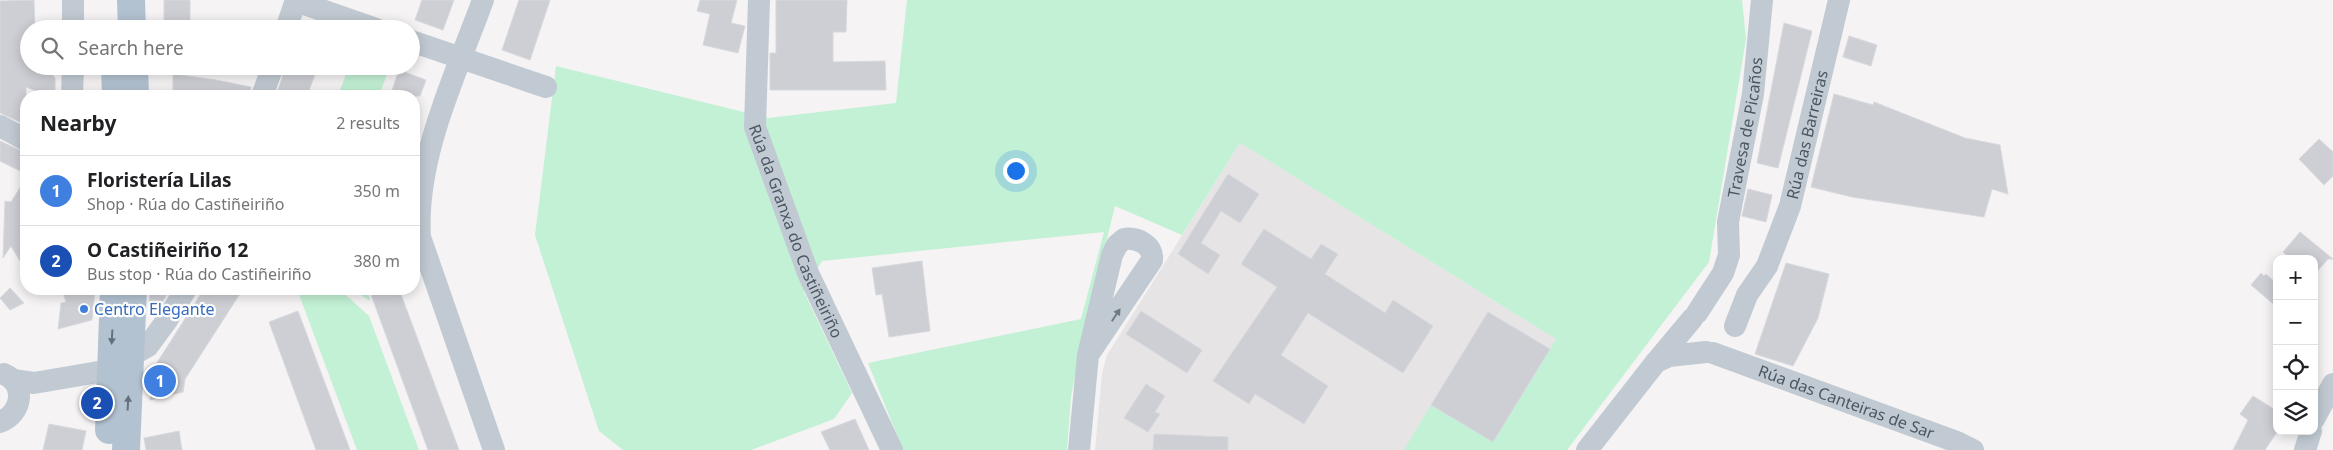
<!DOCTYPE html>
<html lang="en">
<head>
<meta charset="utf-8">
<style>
	body { margin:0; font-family:"Noto Sans",sans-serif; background:#f2f2f2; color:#202124 }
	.controls { position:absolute; right:15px; bottom:15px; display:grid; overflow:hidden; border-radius:10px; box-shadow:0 2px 12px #0003 }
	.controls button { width:45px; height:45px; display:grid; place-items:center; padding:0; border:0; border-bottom:1px solid #e0e0e0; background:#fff; color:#202124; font:25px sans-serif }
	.you { position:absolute; left:1015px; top:170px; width:18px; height:18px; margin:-12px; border:4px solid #fff; border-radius:50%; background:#1a73e8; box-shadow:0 0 0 8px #1a73e833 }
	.badge { display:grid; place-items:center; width:32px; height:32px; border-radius:50%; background:#1a73e8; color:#fff; font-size:16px; font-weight:700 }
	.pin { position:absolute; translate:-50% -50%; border:2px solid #fff; box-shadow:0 1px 5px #0006 }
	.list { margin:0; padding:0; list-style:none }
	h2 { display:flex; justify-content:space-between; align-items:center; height:65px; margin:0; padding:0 20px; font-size:21px }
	h2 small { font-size:16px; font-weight:400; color:#757577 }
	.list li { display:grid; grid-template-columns:32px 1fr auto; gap:15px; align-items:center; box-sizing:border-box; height:70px; padding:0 20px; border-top:1px solid #e0e0e0 }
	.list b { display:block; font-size:19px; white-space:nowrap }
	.list p { margin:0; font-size:16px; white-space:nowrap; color:#757577 }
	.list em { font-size:16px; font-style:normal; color:#757577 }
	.icon { flex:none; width:28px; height:28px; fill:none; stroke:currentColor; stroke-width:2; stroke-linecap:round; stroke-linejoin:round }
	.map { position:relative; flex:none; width:2333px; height:450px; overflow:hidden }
	.search { position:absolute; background:#fff; box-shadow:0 2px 12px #0003; left:20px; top:20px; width:400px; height:55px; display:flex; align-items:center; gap:12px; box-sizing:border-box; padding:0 18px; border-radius:28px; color:#757577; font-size:19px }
	.panel { position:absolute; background:#fff; box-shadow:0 2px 12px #0003; left:20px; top:90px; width:400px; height:205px; border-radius:20px }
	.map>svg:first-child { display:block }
	.education { fill:#e6e4e5 }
	.green { fill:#c3f1d5 }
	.building { fill:#cdcfd5; stroke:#d7d9de }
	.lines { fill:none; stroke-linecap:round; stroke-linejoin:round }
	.minor { stroke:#c1cad2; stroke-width:22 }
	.major { stroke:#b3c2d1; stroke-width:28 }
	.oneway { fill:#6e7983 }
	.oneway2 { fill:#64717d }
	.shop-dot { fill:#3f7fe0; stroke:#fff; stroke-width:2 }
	.labels { text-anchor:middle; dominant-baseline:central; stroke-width:4.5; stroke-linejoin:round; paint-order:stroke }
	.street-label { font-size:16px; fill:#4a5661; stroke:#fff }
	.shop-label { font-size:16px; fill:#366cbe; stroke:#fff; text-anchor:start }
</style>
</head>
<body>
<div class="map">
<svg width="2333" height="450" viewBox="0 0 2333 450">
	<rect width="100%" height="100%" fill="#f5f3f3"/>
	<polygon class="education" points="1240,143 1556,339 1493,442 1482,450 1095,450 1102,374 1107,355"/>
	<g class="green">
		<polygon points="907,0 1742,0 1746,39 1709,262 1567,450 1404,450 1431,405 1493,442 1556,339 1240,143 1182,235 1115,206 1081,344 1071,397 1067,450 903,450 868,363 1081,319 1104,232 822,261 804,292 852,393 834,419 751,450 623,450 599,431 535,235 556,66 768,118 896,103"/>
		<polygon points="349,66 390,66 379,96 338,96"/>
		<polygon points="297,289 339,289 369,316 419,450 357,450"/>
		<polygon points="352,289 367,289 370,301"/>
	</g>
	<g class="building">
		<polygon points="34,0 35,29 29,29 29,66 46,66 55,78 55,96 49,96 26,87 26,114 22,123 0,113 0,1"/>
		<rect x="164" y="0" width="26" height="29"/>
		<polygon points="422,0 454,0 443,30 415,20"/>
		<polygon points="519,0 550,0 530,60 502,50"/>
		<polygon points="700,0 737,0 731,23 745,26 738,53 703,45 710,14 697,11"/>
		<polygon points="776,0 847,0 846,32 833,32 833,62 885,61 886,90 770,90 770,53 776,53"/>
		<polygon points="1784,23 1812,31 1778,168 1757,163"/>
		<polygon points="1849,36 1877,45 1871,66 1843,57"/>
		<polygon points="286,66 318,66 307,96 276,96"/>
		<polygon points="399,70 426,80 420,96 390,96"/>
		<polygon points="173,74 216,80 251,87 249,96 173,96"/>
		<polygon points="1834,94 1873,105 1874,102 1965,138 2000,145 2008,194 1992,189 1984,217 1852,197 1811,187"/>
		<polygon points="2319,139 2333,152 2333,176 2324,185 2299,159"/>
		<polygon points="0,141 26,153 26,174 0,161"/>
		<polygon points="1228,174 1259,194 1240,223 1221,211 1201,243 1220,255 1208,274 1178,254"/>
		<polygon points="26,178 26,271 11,246 3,258 5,201 11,202"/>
		<polygon points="1748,189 1772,195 1766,222 1742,216"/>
		<polygon points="1264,229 1311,259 1321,244 1338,254 1325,274 1385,313 1393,300 1433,326 1403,373 1308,313 1281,355 1328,386 1304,424 1255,394 1249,404 1213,381 1277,287 1241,264"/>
		<polygon points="2300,232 2333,259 2328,259 2314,275 2314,259 2291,259 2283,252"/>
		<polygon points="922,261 930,331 889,337 882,294 876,295 872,268"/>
		<polygon points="1786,263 1829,274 1818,318 1793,366 1755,354"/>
		<polygon points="2261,273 2264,276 2266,274 2277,284 2277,307 2251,285"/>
		<polygon points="10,288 24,303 10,310 0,298"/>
		<polygon points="62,289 95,289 92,320 58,329 61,303 66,302"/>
		<polygon points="150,289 170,289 160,306 149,304"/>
		<polygon points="204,289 243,289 185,379 183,392 150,400 153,369"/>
		<polygon points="369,289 399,289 459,450 428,450"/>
		<polygon points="298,311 350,450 316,450 269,322"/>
		<polygon points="1141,311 1202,350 1187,373 1126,334"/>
		<polygon points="1488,312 1550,349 1493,442 1431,405"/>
		<polygon points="1146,384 1165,396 1155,412 1160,414 1148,432 1124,418"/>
		<polygon points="2253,396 2277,411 2277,432 2265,450 2233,450 2248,420 2240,414"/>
		<polygon points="855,419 869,450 830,450 821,432"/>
		<polygon points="49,424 86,431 82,450 43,450"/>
		<polygon points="179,431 182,450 146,450 144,438"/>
		<polygon points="1154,434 1228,437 1228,450 1153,450"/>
	</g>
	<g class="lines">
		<g class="minor">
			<path d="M 483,0 C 456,74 415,157 420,237 L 494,450"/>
			<path id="s1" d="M 759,0 L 755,127 L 808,273 L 892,450"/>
			<polyline points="296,1 376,29"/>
			<polyline points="73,29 73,0"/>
			<polyline points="286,29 296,0"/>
			<polyline points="411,41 546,87"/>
			<polyline points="72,96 73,66"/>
			<polyline points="262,96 273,66"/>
			<polyline points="0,126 26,140"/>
			<path id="s2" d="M 1697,313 L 1723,273 L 1729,255 L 1728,222 L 1753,94 L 1762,0"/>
			<path id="s3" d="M 1735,326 L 1747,295 L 1767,266 L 1790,206 L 1839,0"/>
			<path id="s4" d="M 1713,353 L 1957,442 L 1973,450"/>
			<polyline points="131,356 148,346 167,320 186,289"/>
			<polyline points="1656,362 1669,356 1706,352"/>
			<polyline points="13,380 34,383 110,370"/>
			<polyline points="2314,419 2333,384"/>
			<path d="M 0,422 C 22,414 27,384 4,374"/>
			<path d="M 1079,450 L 1088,355 L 1112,255 L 1117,245 L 1124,239 C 1137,237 1154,245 1152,260 L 1088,355"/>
			<polyline points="1587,450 1656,362 1692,319"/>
			<polyline points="2305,450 2311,431"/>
		</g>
		<g class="major">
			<polyline points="131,0 132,29"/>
			<polyline points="115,66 116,96"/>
			<polyline points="134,66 135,96"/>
			<polyline points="109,430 114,289"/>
			<polyline points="126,450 133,289"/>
		</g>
	</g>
	<defs><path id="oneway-solid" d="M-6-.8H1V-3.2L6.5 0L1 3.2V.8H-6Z" transform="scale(1.25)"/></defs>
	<use class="oneway" href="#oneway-solid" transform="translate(1116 315) rotate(-56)"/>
	<g class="oneway2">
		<use href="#oneway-solid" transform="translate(112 337) rotate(93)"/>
		<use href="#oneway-solid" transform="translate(128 403) rotate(-87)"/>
	</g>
	<circle class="shop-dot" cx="84" cy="309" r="5"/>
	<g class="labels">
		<g class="street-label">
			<text stroke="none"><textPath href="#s2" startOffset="196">Travesa de Picaños</textPath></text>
			<text stroke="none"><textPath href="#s3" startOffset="206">Rúa das Barreiras</textPath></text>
			<text stroke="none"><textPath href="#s1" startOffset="239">Rúa da Granxa do Castiñeiriño</textPath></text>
			<text stroke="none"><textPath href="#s4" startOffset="142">Rúa das Canteiras de Sar</textPath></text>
		</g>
		<g class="shop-label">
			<text x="94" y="309">Centro Elegante</text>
		</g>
	</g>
</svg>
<div class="controls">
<button>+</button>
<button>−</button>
<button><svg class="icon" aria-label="locate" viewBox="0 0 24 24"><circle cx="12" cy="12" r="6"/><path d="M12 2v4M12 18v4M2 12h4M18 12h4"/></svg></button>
<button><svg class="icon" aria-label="layers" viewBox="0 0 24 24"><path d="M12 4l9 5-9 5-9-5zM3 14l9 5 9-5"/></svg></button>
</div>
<div class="you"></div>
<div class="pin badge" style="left:160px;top:381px;background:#3f7fe0">1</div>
<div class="pin badge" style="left:97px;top:403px;background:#1a4fb4">2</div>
<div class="search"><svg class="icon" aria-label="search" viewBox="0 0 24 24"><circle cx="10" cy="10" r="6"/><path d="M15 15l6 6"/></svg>Search here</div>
<section class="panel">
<h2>Nearby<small>2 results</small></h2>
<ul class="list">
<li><span class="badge" style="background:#3f7fe0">1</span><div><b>Floristería Lilas</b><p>Shop · Rúa do Castiñeiriño</p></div><em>350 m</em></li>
<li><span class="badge" style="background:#1a4fb4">2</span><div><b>O Castiñeiriño 12</b><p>Bus stop · Rúa do Castiñeiriño</p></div><em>380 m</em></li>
</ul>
</section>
</div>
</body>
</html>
